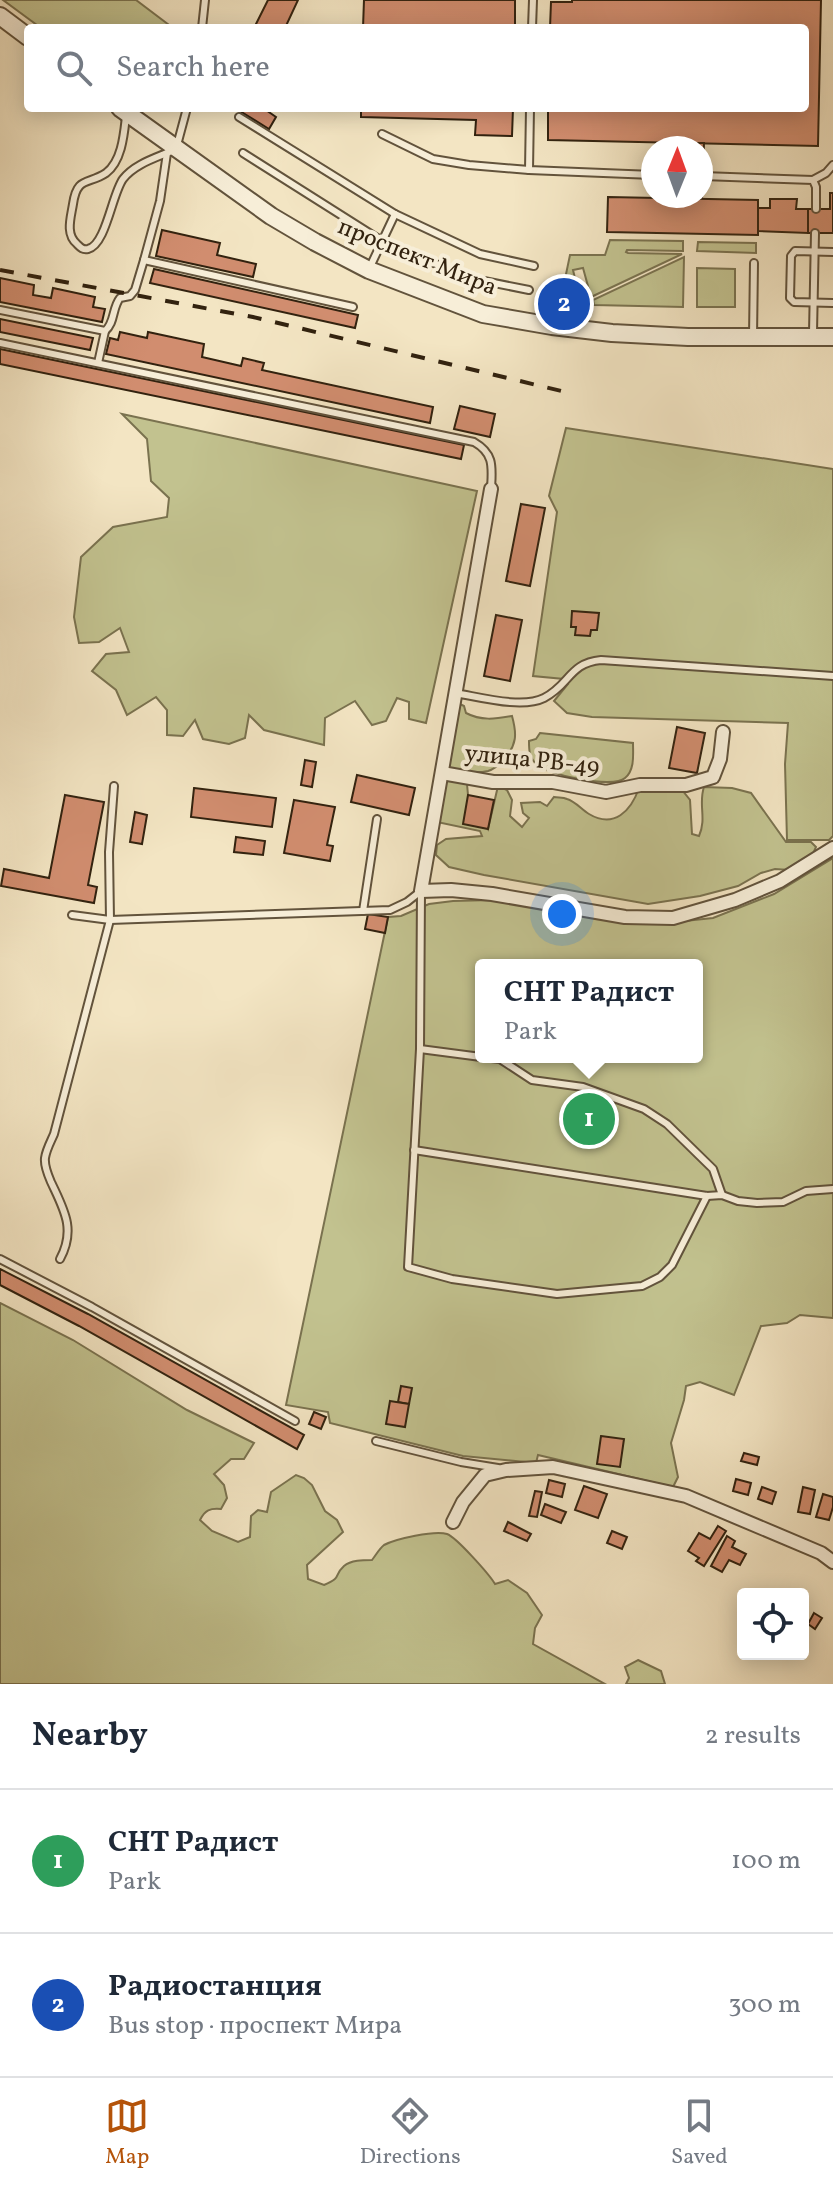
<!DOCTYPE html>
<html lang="en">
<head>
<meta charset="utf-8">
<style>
	body { margin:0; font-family:Vollkorn,serif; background:#f2f2f3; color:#1f2937 }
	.controls { position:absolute; right:24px; bottom:24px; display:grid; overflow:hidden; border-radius:8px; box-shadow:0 4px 20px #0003 }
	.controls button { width:72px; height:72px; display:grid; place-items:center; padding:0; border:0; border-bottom:2px solid #e0e1e3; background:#fff; color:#1f2937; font:40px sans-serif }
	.compass { position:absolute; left:641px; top:136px; width:72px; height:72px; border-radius:50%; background:#fff; box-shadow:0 4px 20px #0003; rotate:1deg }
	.you { position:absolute; left:562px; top:914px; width:28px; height:28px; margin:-20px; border:6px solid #fff; border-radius:50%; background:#1a73e8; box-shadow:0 0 0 12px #1a73e833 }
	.badge { display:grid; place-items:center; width:52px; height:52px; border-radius:50%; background:#b45309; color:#fff; font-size:26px; font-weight:700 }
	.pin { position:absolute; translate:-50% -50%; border:4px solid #fff; box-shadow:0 2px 8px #0006 }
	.popup { position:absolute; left:475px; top:959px; width:228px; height:104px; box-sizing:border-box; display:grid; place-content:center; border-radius:8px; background:#fff; filter:drop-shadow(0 2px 6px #0005); font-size:26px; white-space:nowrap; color:#747a83 }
	.popup b { font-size:30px; color:#1f2937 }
	.popup::after { content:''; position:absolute; left:50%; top:100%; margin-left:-16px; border:16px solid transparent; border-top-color:#fff }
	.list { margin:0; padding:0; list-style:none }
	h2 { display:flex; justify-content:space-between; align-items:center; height:104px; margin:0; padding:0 32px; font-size:34px }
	h2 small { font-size:26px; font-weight:400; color:#747a83 }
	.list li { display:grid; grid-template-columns:52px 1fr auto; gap:24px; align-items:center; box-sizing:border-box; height:144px; padding:0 32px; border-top:2px solid #e0e1e3 }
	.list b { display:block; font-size:30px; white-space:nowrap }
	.list p { margin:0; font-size:26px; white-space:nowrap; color:#747a83 }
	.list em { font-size:26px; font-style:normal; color:#747a83 }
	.icon { flex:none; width:44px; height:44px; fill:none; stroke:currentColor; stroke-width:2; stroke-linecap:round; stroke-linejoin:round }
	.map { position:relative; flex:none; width:833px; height:1684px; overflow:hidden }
	.search { position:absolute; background:#fff; box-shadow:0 4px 20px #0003; left:24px; right:24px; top:24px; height:88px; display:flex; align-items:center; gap:20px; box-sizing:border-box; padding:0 28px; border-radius:8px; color:#747a83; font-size:30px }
	.sheet { height:392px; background:#fff }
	nav { display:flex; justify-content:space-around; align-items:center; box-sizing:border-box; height:112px; border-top:2px solid #e0e1e3; background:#fff; font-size:22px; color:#747a83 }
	nav a { display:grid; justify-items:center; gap:4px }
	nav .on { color:#b45309 }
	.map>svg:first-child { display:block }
	.green { fill:#c2c28f; stroke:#7a724f; stroke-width:2; fill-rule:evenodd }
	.building { fill:#d18d6f; stroke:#32220f; stroke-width:2 }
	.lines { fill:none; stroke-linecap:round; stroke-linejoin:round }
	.service-casing { stroke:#62533c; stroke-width:10 }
	.minor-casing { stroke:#62533c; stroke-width:16 }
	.tertiary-casing { stroke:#62533c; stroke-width:20 }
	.service { stroke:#f7eed8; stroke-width:6 }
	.minor { stroke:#f7eed8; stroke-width:12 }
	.tertiary { stroke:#f7eed8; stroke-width:16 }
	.rail { stroke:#32220f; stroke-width:4; stroke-dasharray:14 14; stroke-linecap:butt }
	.labels { text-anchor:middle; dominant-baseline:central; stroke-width:8; stroke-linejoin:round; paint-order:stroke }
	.street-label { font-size:24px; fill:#32220f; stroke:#f7eed8 }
</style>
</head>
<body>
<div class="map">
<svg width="833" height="1684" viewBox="0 0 833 1684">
	<rect width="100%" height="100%" fill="#f3e5c3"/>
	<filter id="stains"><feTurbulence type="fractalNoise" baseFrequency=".0025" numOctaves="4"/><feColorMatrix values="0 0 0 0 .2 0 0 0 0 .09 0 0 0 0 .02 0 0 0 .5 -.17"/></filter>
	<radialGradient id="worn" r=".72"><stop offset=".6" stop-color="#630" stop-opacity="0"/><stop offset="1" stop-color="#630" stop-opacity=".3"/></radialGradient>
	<g class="green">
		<polygon points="3,0 136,0 173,28 41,28"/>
		<polygon points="610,240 683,241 683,251 627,250 626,252 628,253 682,254 591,297 583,268 573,270 580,299 561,298 570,255 605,255"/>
		<polygon points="698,242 756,243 756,253 697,251"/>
		<polygon points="684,257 683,307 594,305 593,300"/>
		<polygon points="697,268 735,269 735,307 697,307"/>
		<polygon points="122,414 477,491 426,723 409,719 409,702 397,698 386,721 372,725 355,701 325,718 324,745 264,730 249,715 245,738 229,744 203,739 195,720 183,736 167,735 167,710 156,697 127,715 116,690 92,671 106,654 129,652 120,628 99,642 79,643 74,617 81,557 113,527 167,517 169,498 151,481 147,439"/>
		<polygon points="566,428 833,469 833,836 829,840 787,840 785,764 788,723 592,717 567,713 554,701 568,684 564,679 533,676 557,512 549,496"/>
		<path d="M 458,703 L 464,706 L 466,713 C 481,721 495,719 512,716 C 517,734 517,745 504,759 C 500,764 495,769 488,771 C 475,774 461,771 448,769 Z"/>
		<path d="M 540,733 L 633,743 C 633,754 635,770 625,778 C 613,789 547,775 536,764 C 529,757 529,750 529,741 L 536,739 Z"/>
		<path d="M 445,779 L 467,784 L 468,795 L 488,829 L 498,786 L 507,790 L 512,800 L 510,816 L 522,827 L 529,818 L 523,813 L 521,803 L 540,802 L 547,806 L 554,797 C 558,798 563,797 567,799 C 575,801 582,810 589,814 C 614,829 631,811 639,788 L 682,790 L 690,800 L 692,834 L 699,836 C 707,818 698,804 704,787 L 732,788 L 751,793 L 786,842 L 811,842 L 816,847 L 812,856 L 790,870 L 775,869 L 761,873 L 738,886 L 700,896 L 648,904 L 484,875 L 449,867 L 436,855 L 437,845 L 446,839 L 482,836 L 480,831 L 437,822 Z"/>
		<path d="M 833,858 L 833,1318 L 800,1315 L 787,1323 L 761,1326 L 734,1395 L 700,1382 L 686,1386 L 684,1400 L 671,1443 L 678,1477 L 673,1487 L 538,1455 L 536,1463 L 463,1456 L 330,1423 L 328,1412 L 286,1405 L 388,917 L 401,916 L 429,904 L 453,901 L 492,900 L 563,912 L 675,922 L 713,918 L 774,894 ZM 481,965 L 697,965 L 697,1057 L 481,1057 Z"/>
		<path d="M 0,1303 L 73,1340 L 187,1410 L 254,1443 L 244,1459 L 231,1459 L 214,1474 L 224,1485 L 227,1498 L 221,1509 C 210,1508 205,1510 200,1520 L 212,1531 L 238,1542 L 250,1537 L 251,1516 L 258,1510 L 267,1512 L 271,1492 L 296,1475 L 304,1478 L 312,1485 L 325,1511 L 337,1520 L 343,1532 L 307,1565 L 308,1579 L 324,1585 C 343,1577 333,1576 344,1566 C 351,1560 363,1560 372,1560 C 376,1555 379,1549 384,1545 C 395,1539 435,1530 447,1534 C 456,1537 489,1574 495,1584 L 508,1580 L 527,1593 L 542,1615 L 535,1628 L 533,1644 L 605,1684 L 0,1684 Z"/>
		<polygon points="638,1660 661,1671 665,1684 626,1684 629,1678 625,1667"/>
	</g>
	<g class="building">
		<polygon points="268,0 298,0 285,28 254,28"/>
		<polygon points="364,0 515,0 515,28 363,28"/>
		<polygon points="572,0 821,0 818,146 548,140 548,108 805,108 805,28 550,28 551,2 572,2"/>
		<polygon points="235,108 263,108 276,117 269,129"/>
		<polygon points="361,108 513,108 512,136 475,135 476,120 361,117"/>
		<polygon points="697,143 704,143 702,199 695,199 695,196 701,196 701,148 697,148"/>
		<polygon points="830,193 833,193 833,233 808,233 808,209 830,209"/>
		<polygon points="608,197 758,200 758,235 607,232"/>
		<polygon points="770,199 797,199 796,209 808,209 808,233 758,231 758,208 770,208"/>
		<polygon points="162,230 220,243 217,255 256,264 253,277 156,256"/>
		<polygon points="154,269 358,315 355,328 150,283"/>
		<polygon points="0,278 34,285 33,295 51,298 53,288 95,297 93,307 105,309 102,322 0,302"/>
		<polygon points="0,319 93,338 90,350 0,332"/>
		<polygon points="120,332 147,338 148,332 204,344 202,357 241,366 243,358 264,363 262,370 433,407 430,423 106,354 110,338 118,340"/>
		<polygon points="0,349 464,445 461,459 0,364"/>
		<polygon points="460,406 495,414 490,437 454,429"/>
		<polygon points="521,504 545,508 530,586 506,581"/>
		<polygon points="572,611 599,613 597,630 591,630 590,636 575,635 576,627 571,627"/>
		<polygon points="496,615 522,620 510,681 484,676"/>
		<polygon points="677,727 705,733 697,773 669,768"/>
		<polygon points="305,760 316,762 312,787 301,785"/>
		<polygon points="357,775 415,788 409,815 351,802"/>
		<polygon points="194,788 276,798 272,827 191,817"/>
		<polygon points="65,795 104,802 88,885 97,887 94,903 1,886 4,869 49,878"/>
		<polygon points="468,795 494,800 488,829 463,824"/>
		<polygon points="294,800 335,807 327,845 333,846 330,861 284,853"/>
		<polygon points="135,812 147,815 142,844 130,842"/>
		<polygon points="236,837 265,841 263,855 234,852"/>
		<polygon points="368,914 388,917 385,933 365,929"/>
		<polygon points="0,1269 88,1314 304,1435 297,1449 79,1326 0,1285"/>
		<polygon points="401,1386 412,1388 409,1404 398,1402"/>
		<polygon points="390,1401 409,1404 405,1427 386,1424"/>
		<polygon points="314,1412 326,1417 321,1429 309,1424"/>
		<polygon points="601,1436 624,1439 620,1467 597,1464"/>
		<polygon points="744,1453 759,1457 757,1465 741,1461"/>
		<polygon points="736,1479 751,1483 748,1495 733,1491"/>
		<polygon points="549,1480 565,1484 562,1497 546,1493"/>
		<polygon points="584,1486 607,1494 598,1518 575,1510"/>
		<polygon points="762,1487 776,1492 772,1504 758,1499"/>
		<polygon points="803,1487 815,1490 810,1514 798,1512"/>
		<polygon points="535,1491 542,1492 537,1517 529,1516"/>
		<polygon points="823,1494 833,1497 833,1507 829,1520 816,1517"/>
		<polygon points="545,1504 566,1512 561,1523 541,1515"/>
		<polygon points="508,1522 531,1534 527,1541 504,1531"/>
		<polygon points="718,1526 726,1531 704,1566 696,1561 699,1558 688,1551 699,1533 710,1539"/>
		<polygon points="612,1531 627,1537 622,1549 607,1543"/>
		<polygon points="727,1536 735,1541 732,1547 746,1554 740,1565 729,1560 722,1572 711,1566"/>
		<polygon points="814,1613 822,1618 815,1629 808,1624"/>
	</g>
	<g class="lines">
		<g class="service-casing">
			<g id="service">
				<polyline points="202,28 205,0"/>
				<polyline points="532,28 533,0"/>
				<path d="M 126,116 C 124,134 122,161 106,173 C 88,185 77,176 73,204 C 71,217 65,234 77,244 C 80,247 82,250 88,249 C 106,245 112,194 123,179 C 135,163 159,157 176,149 L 187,108"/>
				<polyline points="239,117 395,214 480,254 534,266"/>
				<polyline points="382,134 433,159 469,165 529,170 653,175"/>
				<polyline points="243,153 382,241 469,278 529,290"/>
				<polyline points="529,170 530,108"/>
				<polyline points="703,176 813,180 816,187 816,209"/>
				<polyline points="813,180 826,173 833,165"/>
				<polyline points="833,252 795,251 791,256 790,298 794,302 833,303"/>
				<polyline points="144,260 353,307"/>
				<polyline points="370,267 395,214"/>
				<path d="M 0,310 L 105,331 C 115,323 112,308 120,298 L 130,296 L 135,290 L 144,260 L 160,201 L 167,153"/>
				<polyline points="813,333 815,233"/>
				<polyline points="753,337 754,263"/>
				<path d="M 0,343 L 474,442 C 495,454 492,468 491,489"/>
				<polyline points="98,363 105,331"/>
				<path d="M 455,693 C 480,697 522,709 544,698 C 570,685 569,663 601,660 L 833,676"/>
				<polyline points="421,891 420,1049 408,1267 452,1279 557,1294 642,1286 660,1277 672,1265 707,1196"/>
				<polyline points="363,911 377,819"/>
				<polyline points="72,915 110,920 390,910 407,902 421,891"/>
				<polyline points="420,1049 481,1057"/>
				<polyline points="483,1057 500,1059 532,1080 583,1087 644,1109 667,1124 713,1169 722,1195"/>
				<polyline points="414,1150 707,1196 722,1195 738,1201 757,1203 783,1202 806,1191 833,1189"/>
				<polyline points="0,1259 92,1307 295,1421"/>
				<path d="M 60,1259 C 76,1229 64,1210 51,1182 C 48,1175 44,1166 45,1158 C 46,1150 51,1141 54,1134 L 110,920 L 109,852 L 114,786"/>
				<polyline points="376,1441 461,1462 498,1468"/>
			</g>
		</g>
		<g class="minor-casing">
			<g id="minor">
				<polyline points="491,489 421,891 451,890 492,894 625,917 673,918 735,900 780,881 833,848"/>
				<polyline points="442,773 493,782 553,782 606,792 640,785 686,785 713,777 720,759 723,732"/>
				<polyline points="453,1522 463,1502 485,1475 506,1470 553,1467 686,1496 821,1553 833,1562"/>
			</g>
		</g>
		<g class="tertiary-casing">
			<g id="tertiary">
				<polyline points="0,16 28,37"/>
				<polyline points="120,108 271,216 315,242 369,270 483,314 552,326 612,333 688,337 833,337"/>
			</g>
		</g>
		<use href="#service" class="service"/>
		<use href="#minor" class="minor"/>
		<use href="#tertiary" class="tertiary"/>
		<polyline class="rail" points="0,270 253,317 574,394"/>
	</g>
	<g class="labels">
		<g class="street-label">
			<text transform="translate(417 258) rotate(22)">проспект Мира</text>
			<text transform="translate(532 761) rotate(6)">улица РВ-49</text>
		</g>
	</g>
	<rect width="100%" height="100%" filter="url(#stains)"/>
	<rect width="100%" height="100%" fill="url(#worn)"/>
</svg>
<div class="controls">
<button><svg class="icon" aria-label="locate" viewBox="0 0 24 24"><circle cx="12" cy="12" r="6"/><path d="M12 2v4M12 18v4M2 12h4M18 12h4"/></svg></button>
</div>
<svg class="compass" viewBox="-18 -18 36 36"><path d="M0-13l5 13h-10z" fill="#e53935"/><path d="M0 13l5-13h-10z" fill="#747a83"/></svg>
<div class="you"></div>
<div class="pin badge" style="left:589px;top:1119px;background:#2e9e5b">1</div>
<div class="popup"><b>СНТ Радист</b>Park</div>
<div class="pin badge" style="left:564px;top:304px;background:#1a4fb4">2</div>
<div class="search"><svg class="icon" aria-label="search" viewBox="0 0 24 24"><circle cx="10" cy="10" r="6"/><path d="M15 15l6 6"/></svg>Search here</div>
</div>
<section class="sheet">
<h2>Nearby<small>2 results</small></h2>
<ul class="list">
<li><span class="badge" style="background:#2e9e5b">1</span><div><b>СНТ Радист</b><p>Park</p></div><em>100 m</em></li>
<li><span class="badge" style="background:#1a4fb4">2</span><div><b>Радиостанция</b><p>Bus stop · проспект Мира</p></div><em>300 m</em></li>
</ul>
</section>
<nav>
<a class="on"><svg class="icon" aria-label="map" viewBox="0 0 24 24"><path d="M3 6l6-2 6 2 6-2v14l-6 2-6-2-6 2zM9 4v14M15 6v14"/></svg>Map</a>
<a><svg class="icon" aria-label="directions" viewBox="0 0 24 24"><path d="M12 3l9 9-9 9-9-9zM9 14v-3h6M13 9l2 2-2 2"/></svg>Directions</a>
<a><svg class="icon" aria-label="saved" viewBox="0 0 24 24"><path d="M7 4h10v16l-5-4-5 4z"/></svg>Saved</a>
</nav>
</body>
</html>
